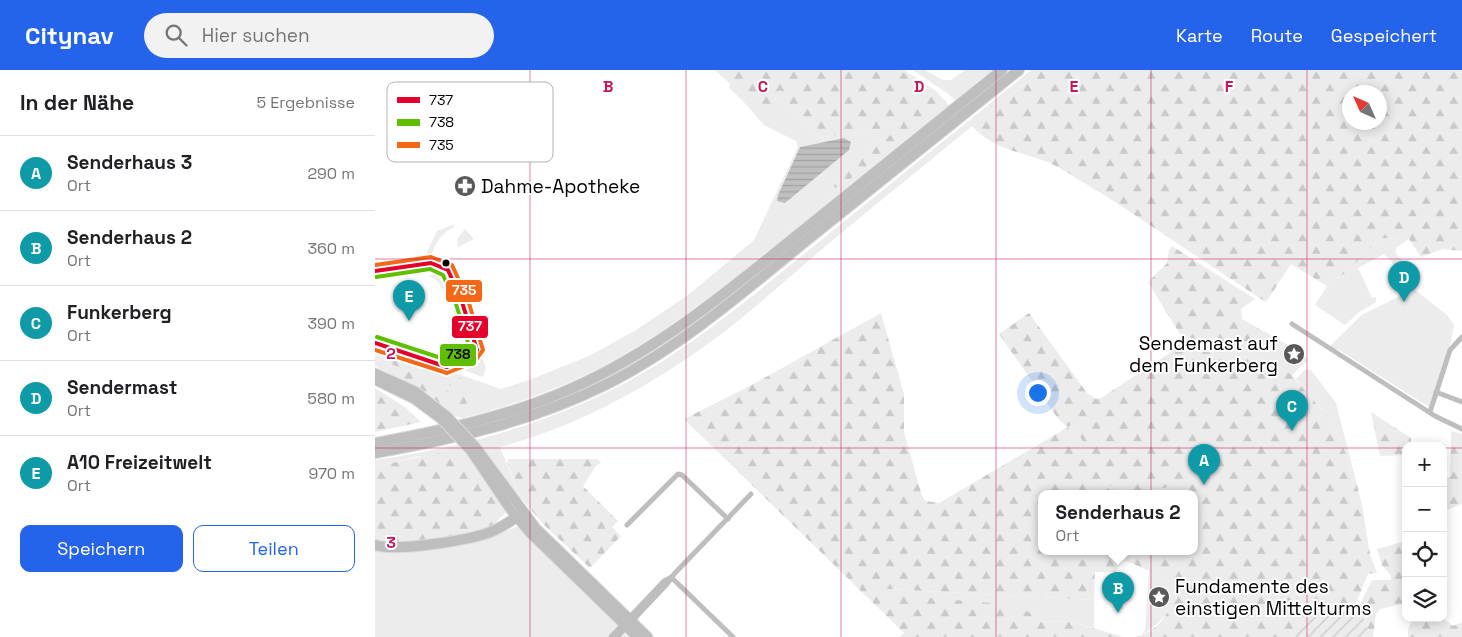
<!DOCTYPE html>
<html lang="de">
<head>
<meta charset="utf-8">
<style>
	body { margin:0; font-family:"Space Grotesk",sans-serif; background:#f2f2f2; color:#202124 }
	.controls { position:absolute; right:15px; bottom:15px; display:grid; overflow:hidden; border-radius:10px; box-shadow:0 2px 12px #0003 }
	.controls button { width:45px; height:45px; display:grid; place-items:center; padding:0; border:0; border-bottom:1px solid #e0e0e0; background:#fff; color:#202124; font:25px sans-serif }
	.compass { position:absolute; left:967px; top:15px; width:45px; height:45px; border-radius:50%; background:#fff; box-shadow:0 2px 12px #0003; rotate:315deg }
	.you { position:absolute; left:662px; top:322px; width:18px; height:18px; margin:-12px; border:4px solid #fff; border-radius:50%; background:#1a73e8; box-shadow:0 0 0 8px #1a73e833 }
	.badge { display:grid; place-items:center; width:32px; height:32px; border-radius:50%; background:#2563eb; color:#fff; font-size:16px; font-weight:700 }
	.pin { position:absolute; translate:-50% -41px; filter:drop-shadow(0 1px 2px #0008) }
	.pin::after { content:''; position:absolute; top:26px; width:18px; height:15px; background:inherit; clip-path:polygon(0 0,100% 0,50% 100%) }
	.popup { position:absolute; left:663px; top:420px; width:160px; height:65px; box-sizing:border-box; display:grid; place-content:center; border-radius:10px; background:#fff; filter:drop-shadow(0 1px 4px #0005); font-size:16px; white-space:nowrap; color:#757577 }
	.popup b { font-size:19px; color:#202124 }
	.popup::after { content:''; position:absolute; left:50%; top:100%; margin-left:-10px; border:10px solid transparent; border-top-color:#fff }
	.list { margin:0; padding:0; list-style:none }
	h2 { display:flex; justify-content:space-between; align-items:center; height:65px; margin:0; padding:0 20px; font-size:21px }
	h2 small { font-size:16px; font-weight:400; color:#757577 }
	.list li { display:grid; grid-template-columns:32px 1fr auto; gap:15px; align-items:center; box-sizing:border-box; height:75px; padding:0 20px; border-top:1px solid #e0e0e0 }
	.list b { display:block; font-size:19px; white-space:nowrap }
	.list p { margin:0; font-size:16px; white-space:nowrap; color:#757577 }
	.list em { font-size:16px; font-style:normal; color:#757577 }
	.actions { display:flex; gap:10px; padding:15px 20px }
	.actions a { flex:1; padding:11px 0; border:1px solid #2563eb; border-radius:10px; text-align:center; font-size:18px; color:#2563eb }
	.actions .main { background:#2563eb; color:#fff }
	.icon { flex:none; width:28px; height:28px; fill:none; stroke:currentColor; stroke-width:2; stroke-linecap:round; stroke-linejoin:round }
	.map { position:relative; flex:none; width:1087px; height:567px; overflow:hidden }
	header { display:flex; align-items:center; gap:30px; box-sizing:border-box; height:70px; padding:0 25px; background:#2563eb; color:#fff }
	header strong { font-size:24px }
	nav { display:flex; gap:28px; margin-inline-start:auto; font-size:18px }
	.search { width:350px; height:45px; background:#f2f2f2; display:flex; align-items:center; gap:12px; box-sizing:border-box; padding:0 18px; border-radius:28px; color:#757577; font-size:19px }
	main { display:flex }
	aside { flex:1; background:#fff }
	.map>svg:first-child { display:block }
	.grass { fill:#ececec; fill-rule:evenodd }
	.forest { fill:url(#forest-firs); fill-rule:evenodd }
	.garden { fill:url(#garden-furrows) }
	.water { fill:url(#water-rules) }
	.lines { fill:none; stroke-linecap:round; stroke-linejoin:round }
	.primary-casing { stroke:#dbdbdb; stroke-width:11 }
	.motorway-casing { stroke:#dbdbdb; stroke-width:12 }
	.minor { stroke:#bebebe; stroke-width:5 }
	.primary { stroke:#bebebe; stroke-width:9 }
	.motorway { stroke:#bebebe; stroke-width:10 }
	.primary-bridge-casing { stroke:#dbdbdb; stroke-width:11; stroke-linecap:butt }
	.primary-bridge { stroke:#bebebe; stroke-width:9 }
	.bus-1-casing { stroke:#fff; stroke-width:8 }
	.bus-2-casing { stroke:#fff; stroke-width:8 }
	.bus-3-casing { stroke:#fff; stroke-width:8 }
	.bus-1 { stroke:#e4002b; stroke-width:4 }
	.bus-2 { stroke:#5fbf00; stroke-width:4 }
	.bus-3 { stroke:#f46717; stroke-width:4 }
	.grid { fill:none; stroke:#c2185b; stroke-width:1; stroke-opacity:0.55 }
	.bus-dot { fill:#000; stroke:#fff; stroke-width:2 }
	.labels { text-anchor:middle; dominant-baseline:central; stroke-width:4; stroke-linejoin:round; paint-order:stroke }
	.poi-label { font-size:19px; fill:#000; stroke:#fff; text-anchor:start }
	.key { fill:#fff; stroke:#b2b2b2; stroke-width:1 }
	.key-label { font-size:14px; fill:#000 }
	.grid-label { font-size:16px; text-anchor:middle; font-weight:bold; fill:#c2185b; stroke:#fff; stroke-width:4; stroke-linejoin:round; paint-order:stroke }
	.line-badge { stroke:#fff; stroke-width:2 }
	.badge-label { font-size:14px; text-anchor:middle; font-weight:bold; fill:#fff }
	.pale-badge-label { font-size:14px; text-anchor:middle; font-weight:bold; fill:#111 }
</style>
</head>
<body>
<header>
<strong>Citynav</strong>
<div class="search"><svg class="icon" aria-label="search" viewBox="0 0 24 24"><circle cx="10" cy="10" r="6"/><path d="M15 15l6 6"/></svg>Hier suchen</div>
<nav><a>Karte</a><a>Route</a><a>Gespeichert</a></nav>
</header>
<main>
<aside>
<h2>In der Nähe<small>5 Ergebnisse</small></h2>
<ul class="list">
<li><span class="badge" style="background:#0f9aa8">A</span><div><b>Senderhaus 3</b><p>Ort</p></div><em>290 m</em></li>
<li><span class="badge" style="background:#0f9aa8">B</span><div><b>Senderhaus 2</b><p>Ort</p></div><em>360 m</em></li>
<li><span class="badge" style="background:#0f9aa8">C</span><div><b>Funkerberg</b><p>Ort</p></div><em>390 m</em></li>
<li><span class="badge" style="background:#0f9aa8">D</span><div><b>Sendermast</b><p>Ort</p></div><em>580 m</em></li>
<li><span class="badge" style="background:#0f9aa8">E</span><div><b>A10 Freizeitwelt</b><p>Ort</p></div><em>970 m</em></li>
</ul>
<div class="actions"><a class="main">Speichern</a><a>Teilen</a></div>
</aside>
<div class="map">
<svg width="1087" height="567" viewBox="0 0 1087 567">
	<defs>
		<pattern id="forest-firs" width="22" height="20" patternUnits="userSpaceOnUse" patternTransform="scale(1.25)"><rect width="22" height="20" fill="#ececec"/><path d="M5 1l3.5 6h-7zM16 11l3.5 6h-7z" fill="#c9c9c9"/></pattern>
		<pattern id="garden-furrows" width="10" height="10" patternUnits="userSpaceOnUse" patternTransform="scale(1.25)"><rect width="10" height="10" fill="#ececec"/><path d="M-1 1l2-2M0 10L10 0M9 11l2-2" fill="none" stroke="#c9c9c9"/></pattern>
		<pattern id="water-rules" width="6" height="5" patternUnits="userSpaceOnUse" patternTransform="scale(1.25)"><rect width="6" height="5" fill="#bfbfbf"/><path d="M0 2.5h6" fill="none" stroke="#a2a2a2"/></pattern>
	</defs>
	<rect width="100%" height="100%" fill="#fff"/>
	<g class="grass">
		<path d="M 340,0 L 347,0 L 387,49 L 401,28 L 403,20 L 408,22 L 417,38 L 435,54 L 440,66 L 443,68 L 490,61 L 499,63 L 514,54 L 528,53 L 525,58 L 504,73 L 459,111 L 462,118 L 498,93 L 567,34 L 556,20 L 524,0 L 529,0 L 561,21 L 574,35 C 517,80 462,125 405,171 C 348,217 291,263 226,297 C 182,320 135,336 87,348 L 80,346 L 47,320 L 0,296 L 0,275 L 126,319 L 159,308 L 214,286 L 261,260 L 313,225 L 379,170 L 423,77 L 421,71 L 389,55 L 366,29 L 354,18 L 355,14 ZM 469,68 L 476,72 L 403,125 L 425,77 Z"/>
		<polygon points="538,0 550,0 568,10 576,10 590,0 617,0 580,30 572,23"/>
		<path d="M 656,0 L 667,0 C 599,54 532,109 465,164 C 429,194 394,226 358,255 C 290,308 209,355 125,377 L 146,428 L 122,451 L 130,461 L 144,456 L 258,567 L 0,567 L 0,471 L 46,386 L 6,395 L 0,398 L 0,390 C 79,378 155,359 228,324 C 309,286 380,223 450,167 C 518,111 588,56 656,0 Z"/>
		<path d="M 79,154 L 79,157 C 65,164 61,173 55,187 L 51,184 L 62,161 Z"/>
		<polygon points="90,159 99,169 83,177 82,169"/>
		<polygon points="1006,168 1034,169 1022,177 1020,182 1043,212 1030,219 1017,192 1009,184 983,198 997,228 1001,227 1001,232 983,243 970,255 940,235 952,216 970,203"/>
		<path d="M 65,202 L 72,210 L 81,233 L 79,236 C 67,230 70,211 54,206 Z"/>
		<polygon points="1039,219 1072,245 1079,255 1075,275 1054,337 964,280 957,278 956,275 987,245"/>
		<polygon points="80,239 89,261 87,265 73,257 80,248"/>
		<polygon points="89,269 81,290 70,293 54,288 67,283"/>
		<polygon points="805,274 905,277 911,274 930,286 932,291 917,305 896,291 812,279"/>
		<polygon points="104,279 111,298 108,307 78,296 93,298 104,294 96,289 103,285"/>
		<polygon points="931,299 936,300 961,333 979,403 958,353 921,309"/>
		<polygon points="697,354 741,424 737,424 693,357"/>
		<polygon points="795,417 796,424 758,424"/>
		<polygon points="731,482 762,482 755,492 748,491 741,483"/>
		<path d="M 774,501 L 792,510 L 800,518 C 798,540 785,554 767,565 L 770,559 Z"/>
		<polygon points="512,519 719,530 719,558 693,551 664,552 656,543 509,524 509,520"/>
	</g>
	<g class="forest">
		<polygon points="347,0 524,0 556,20 566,30 567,34 498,93 462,118 459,117 459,111 504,73 525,58 528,53 514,54 499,63 490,61 443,68 440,66 435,54 417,38 408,22 404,20 393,44 387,50"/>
		<path d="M 667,0 L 1087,0 L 1087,181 L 1068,179 L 1046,187 L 1034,169 L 1006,168 L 970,203 L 952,216 L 916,194 L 891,232 C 822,188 759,142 688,100 C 658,82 622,84 597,56 ZM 974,22 L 1004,22 L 1004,52 L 974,52 Z"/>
		<path d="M 797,176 L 880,229 L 866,239 L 867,249 L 911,274 C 889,287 832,271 806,275 L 812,279 L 896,291 L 917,305 L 958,353 L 979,403 L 987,435 L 995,484 L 1002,503 L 993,504 L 979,538 L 938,529 L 920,567 L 761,567 C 783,562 798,540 800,518 L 792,510 L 755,492 L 762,482 L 819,482 L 819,424 L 796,424 L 794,417 L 758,424 L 741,424 L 697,354 L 693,357 L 737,424 L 667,424 L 667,482 C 685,482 724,478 740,483 C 744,484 747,487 748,491 L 740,502 L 720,502 L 719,530 L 513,519 L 509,520 L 509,524 L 639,535 L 656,543 L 664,552 L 693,551 L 749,567 L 524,567 L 529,563 L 309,349 L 373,317 L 506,243 L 529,324 L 529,362 L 547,426 L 551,431 L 564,433 L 693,357 L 684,350 L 624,264 L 654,243 L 712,323 L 721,329 L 726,328 L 799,280 L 806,270 L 805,264 L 773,212 L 792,193 L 794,180 Z"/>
		<path d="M 15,288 L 25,288 L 56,301 L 58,306 L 54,310 L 56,312 L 65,310 L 67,302 L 86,308 L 86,315 L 80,317 L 67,313 L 60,315 L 75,322 L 80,328 L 89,327 L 92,333 L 86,343 C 77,345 40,314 29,308 L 25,305 L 34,301 C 27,297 20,297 14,292 Z"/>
		<polygon points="0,318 30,337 46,352 0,362"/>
		<polygon points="996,342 1036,368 1036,376 1031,376 1031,385 1005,386"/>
		<polygon points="1076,361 1087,364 1087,434 1068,442 1068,408 1075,407"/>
		<path d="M 65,383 C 84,394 153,432 114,457 C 103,464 74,467 61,469 C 41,471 19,476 0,471 L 0,398 L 6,395 Z"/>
		<polygon points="134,389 223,389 226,393 221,396 208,416 243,451 237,457 246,466 215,498 169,455 146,428 132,392"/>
		<polygon points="1031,471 1031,533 1005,539 1001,544 998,567 995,567 983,538 997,510 1016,510 1016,506 1007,495 1002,479"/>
		<polygon points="1039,548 1068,548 1078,556 1087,552 1087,567 1033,567 1033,559"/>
	</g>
	<polygon class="garden" points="938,529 985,539 995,567 920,567"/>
	<polygon class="water" points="469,68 476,72 474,80 410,133 402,131 403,125 425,77"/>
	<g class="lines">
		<g class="primary-casing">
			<g id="primary">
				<polyline points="0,303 40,321 72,346"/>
				<polyline points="0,310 39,329 66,349"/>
				<polyline points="100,376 161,458 273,567"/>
				<polyline points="95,380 135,439 155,463 262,567"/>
			</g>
		</g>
		<g class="motorway-casing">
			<g id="motorway">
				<path d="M 0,373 C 65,361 132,347 193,320 C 276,284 345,228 415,171 C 486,114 556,57 627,0"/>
				<path d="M 0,383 C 80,369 157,351 230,315 C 302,279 364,226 426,175 C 499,117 571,58 644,0"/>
				<path d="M 0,475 C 21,482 97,470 118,461 C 127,457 134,452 142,447"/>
			</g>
		</g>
		<g class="minor">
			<polyline points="0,201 56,193 73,200 87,232 102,280 96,287 72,297 0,273"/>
			<polyline points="917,254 1060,346 1087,359"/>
			<polyline points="1061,322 1087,332"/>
			<polyline points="1055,342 1075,280 1087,267"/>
			<polyline points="252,455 303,404 307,405 353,449"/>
			<polyline points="296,507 358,567"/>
			<polyline points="236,567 289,511 295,508"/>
			<polyline points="242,567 292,514 300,503 376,424"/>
		</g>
		<use href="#primary" class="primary"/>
		<use href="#motorway" class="motorway"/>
		<g class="primary-bridge-casing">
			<g id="primary-bridge">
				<polyline points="72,346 100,376"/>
				<polyline points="66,349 95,380"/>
			</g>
		</g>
		<use href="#primary-bridge" class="primary-bridge"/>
		<g class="bus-1-casing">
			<polyline id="bus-1" points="0,201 56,193 73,200 87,232 102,280 96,287 72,297 0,273"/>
		</g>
		<g class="bus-2-casing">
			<polyline id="bus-2" points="1,207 55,199 68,205 81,234 95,279 72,290 2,267"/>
		</g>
		<g class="bus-3-casing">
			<polyline id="bus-3" points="0,195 56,187 77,195 93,230 108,280 99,292 72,303 0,280"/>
		</g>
		<use href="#bus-1" class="bus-1"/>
		<use href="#bus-2" class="bus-2"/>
		<use href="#bus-3" class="bus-3"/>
	</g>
	<path class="grid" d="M 155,0 L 155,567M 311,0 L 311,567M 466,0 L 466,567M 621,0 L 621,567M 776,0 L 776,567M 932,0 L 932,567M 0,189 L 1087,189M 0,378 L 1031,378M 1068,378 L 1087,378"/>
	<defs>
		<g id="pharmacy-disc" transform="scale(1.125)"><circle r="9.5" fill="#595959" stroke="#fff"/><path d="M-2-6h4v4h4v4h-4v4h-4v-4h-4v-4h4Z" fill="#fff"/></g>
		<g id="sight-disc" transform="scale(1.125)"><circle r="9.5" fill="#595959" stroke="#fff"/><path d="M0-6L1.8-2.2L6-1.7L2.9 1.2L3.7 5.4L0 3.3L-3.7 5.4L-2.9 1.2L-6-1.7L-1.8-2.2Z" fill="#fff"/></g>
	</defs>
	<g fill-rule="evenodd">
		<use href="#pharmacy-disc" x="90" y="116"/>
		<use href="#sight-disc" x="919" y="284"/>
		<use href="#sight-disc" x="784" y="527"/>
	</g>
	<circle class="bus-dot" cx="71" cy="193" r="4.5"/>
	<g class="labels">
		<g class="poi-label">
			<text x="106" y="116">Dahme-Apotheke</text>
			<text x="903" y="273" text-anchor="end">Sendemast auf<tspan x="903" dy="22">dem Funkerberg</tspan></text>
			<text x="800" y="516">Fundamente des<tspan x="800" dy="22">einstigen Mittelturms</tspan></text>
		</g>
	</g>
	<rect x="12" y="12" width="166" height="80" rx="8" class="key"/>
	<rect x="22" y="27" width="23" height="6" fill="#e4002b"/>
	<rect x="22" y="49" width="23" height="7" fill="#5fbf00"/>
	<rect x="22" y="72" width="23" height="6" fill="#f46717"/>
	<g class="key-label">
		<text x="54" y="35">737</text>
		<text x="54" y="57">738</text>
		<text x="54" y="80">735</text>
	</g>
	<g class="grid-label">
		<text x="233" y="22">B</text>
		<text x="388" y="22">C</text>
		<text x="544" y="22">D</text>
		<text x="699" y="22">E</text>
		<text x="854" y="22">F</text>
		<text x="16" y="289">2</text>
		<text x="16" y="478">3</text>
	</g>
	<g class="line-badge">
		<rect x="70" y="209" width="38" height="24" rx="5" fill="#f46717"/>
		<rect x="76" y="245" width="38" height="24" rx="5" fill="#e4002b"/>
		<rect x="64" y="273" width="38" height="24" rx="5" fill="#5fbf00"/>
	</g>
	<g class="badge-label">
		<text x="89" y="225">735</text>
		<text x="95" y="261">737</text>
	</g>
	<g class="pale-badge-label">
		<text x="83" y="289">738</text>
	</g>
</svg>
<div class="controls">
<button>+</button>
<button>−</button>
<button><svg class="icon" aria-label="locate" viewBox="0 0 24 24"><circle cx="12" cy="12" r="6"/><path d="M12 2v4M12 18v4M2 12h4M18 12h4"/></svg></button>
<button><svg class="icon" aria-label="layers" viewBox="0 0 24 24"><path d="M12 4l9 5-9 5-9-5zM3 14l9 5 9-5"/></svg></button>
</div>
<svg class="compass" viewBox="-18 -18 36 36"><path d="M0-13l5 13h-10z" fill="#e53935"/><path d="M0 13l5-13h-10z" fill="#757577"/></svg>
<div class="you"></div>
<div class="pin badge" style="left:829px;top:415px;background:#0f9aa8">A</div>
<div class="pin badge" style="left:743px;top:543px;background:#0f9aa8">B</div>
<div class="popup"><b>Senderhaus 2</b>Ort</div>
<div class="pin badge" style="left:917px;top:361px;background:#0f9aa8">C</div>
<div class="pin badge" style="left:1029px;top:232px;background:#0f9aa8">D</div>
<div class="pin badge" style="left:34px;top:251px;background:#0f9aa8">E</div>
</div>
</main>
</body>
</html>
